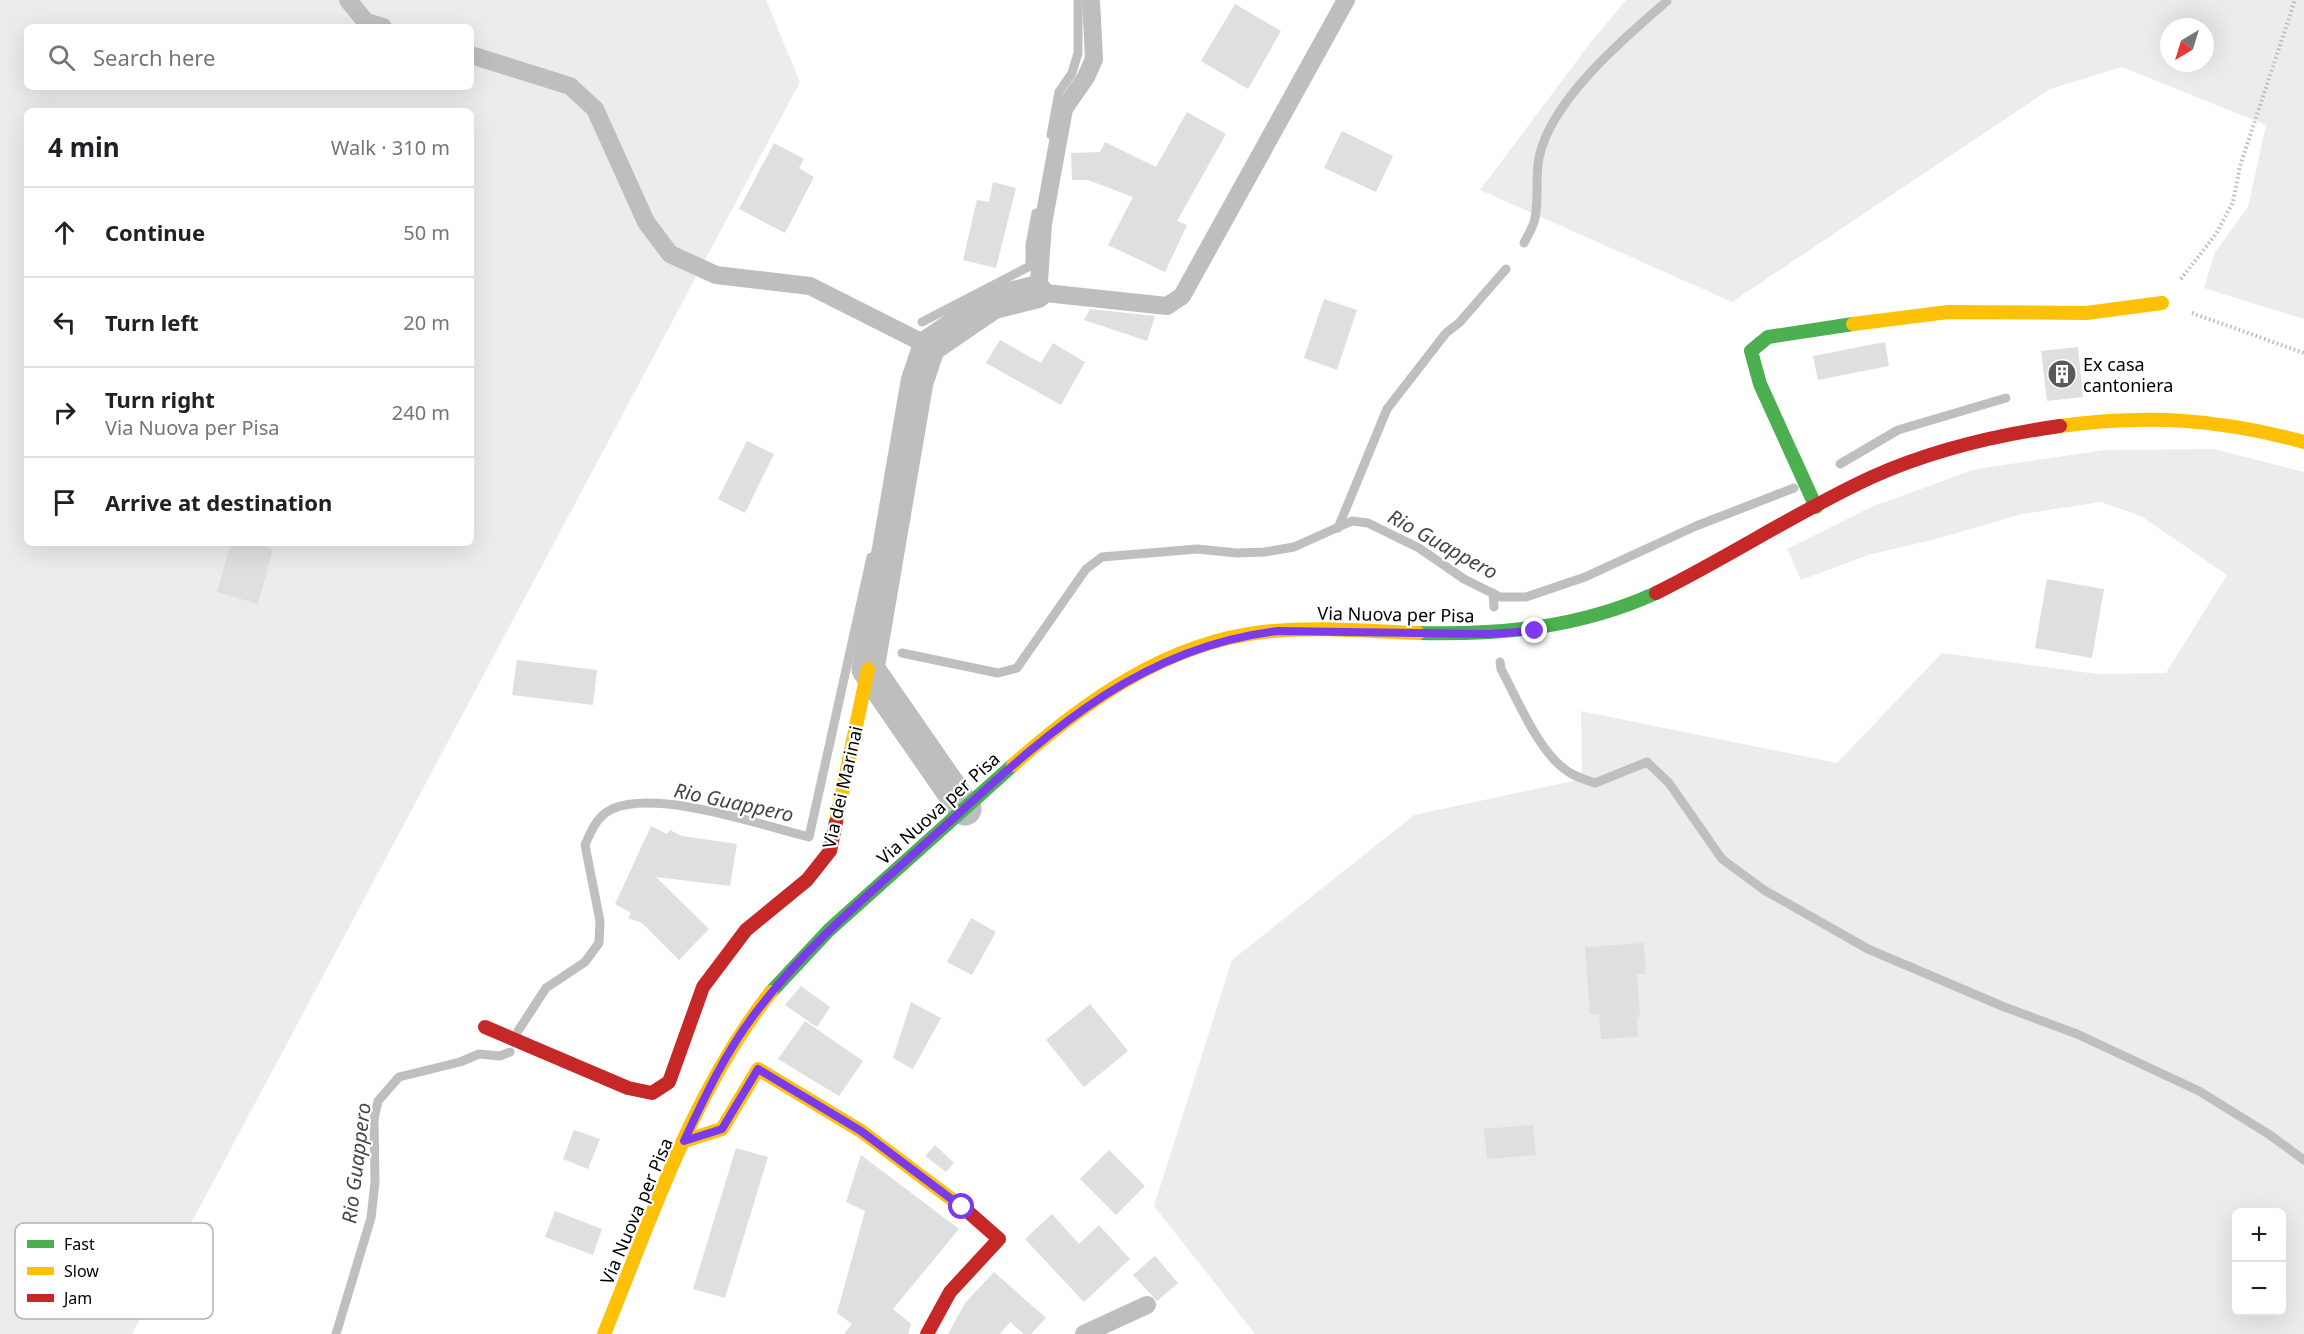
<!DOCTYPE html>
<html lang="en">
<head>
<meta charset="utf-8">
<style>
	body { margin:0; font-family:"Noto Sans",sans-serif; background:#f6f6f6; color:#202124 }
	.controls { position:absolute; right:18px; bottom:18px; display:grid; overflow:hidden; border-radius:9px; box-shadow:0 6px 24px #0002 }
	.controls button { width:54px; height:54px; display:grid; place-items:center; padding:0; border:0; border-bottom:2px solid #e0e0e0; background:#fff; color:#202124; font:30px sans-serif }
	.compass { position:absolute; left:2160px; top:18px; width:54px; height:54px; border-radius:50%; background:#fff; box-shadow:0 6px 24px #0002; rotate:218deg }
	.stop { position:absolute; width:18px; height:18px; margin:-14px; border:4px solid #7c3aed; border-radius:50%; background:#fff }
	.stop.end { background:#7c3aed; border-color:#fff; box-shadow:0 2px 6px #0008 }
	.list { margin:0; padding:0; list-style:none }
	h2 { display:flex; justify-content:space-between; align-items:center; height:78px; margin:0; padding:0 24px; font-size:26px }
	h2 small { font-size:20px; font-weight:400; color:#757577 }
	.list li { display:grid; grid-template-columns:39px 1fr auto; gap:18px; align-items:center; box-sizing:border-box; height:90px; padding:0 24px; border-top:2px solid #e0e0e0 }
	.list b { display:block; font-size:22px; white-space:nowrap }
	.list p { margin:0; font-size:20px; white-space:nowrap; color:#757577 }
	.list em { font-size:20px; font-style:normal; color:#757577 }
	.icon { flex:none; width:33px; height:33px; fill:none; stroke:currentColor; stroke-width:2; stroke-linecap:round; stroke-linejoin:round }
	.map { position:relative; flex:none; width:2304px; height:1334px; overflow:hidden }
	.search { position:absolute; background:#fff; box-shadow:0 6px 24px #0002; left:24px; top:24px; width:450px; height:66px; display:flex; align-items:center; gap:15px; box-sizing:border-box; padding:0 21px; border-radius:9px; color:#757577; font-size:22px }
	.panel { position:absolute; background:#fff; box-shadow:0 6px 24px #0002; left:24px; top:108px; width:450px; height:438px; border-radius:9px }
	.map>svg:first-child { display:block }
	.green { fill:#ececec; fill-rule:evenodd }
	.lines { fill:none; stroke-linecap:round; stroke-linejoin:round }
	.stream { stroke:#bfbfbf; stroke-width:9 }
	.building { fill:#dfdfdf }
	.path { stroke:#b9b9b9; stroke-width:4; stroke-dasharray:1.5 3; stroke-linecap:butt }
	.lane { stroke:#bebebe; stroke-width:18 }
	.street { stroke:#bebebe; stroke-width:33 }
	.fast { stroke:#4caf50; stroke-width:14 }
	.slow { stroke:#ffc107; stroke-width:14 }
	.jam { stroke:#c62828; stroke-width:14 }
	.route { stroke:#7c3aed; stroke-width:8 }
	.labels { text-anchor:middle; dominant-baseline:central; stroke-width:4.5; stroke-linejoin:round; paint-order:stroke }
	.poi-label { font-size:18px; fill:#000; stroke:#fff; text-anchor:start }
	.street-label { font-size:18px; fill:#000; stroke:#fff }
	.water-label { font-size:20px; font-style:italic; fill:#444; stroke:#fff }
	.key { fill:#fff; stroke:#b2b2b2; stroke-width:1.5 }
	.key-label { font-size:16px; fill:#000 }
</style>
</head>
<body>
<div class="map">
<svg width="2304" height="1334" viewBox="0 0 2304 1334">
	<rect width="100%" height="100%" fill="#fff"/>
	<g class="green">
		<path d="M 0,0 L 766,0 L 800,82 L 132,1334 L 0,1334 ZM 27,27 L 471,27 L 471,87 L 27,87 ZM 27,111 L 471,111 L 471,543 L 27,543 Z"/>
		<path d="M 1626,0 L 2304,0 L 2304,319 L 2204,288 L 2215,252 L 2248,207 L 2266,125 L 2122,67 L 2050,89 L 1732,302 L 1480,190 L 1591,42 ZM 2169,27 L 2205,27 L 2205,63 L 2169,63 Z"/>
		<path d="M 2214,449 L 2304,472 L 2304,1334 L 1255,1334 L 1154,1206 L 1232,960 L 1414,815 L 1582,779 L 1581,711 L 1837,763 L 1942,653 L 2097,674 L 2166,673 L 2227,575 L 2141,516 L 2101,502 L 2022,514 L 1936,539 L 1868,555 L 1801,580 L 1787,549 L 1871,507 L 1976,469 L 2105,450 ZM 2236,1212 L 2282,1212 L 2282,1312 L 2236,1312 Z"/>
	</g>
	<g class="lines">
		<g class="stream">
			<polyline points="1051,135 1059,92 1072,73 1078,53 1078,0"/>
			<path d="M 1524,243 C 1528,235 1534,226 1535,218 C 1539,198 1535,178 1539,158 C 1550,101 1624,38 1667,1"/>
			<polyline points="922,322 1030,266 1030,245 1036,213"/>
			<polyline points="1840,464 1898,430 2006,398"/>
			<polyline points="1338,528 1387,409 1446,333 1459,323 1506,269"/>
			<polyline points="1493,593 1494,607"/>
			<polyline points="902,653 998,673 1017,668 1086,569 1102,557 1197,549 1237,553 1265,552 1294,547 1352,521 1368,523 1419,548 1464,579 1500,597 1526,597 1585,577 1696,526 1794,488"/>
			<path d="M 1500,662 L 1501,669 C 1518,700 1540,757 1572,774 C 1579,778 1587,780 1595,783 L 1647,762 L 1669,783 L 1722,859 L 1764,890 L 1868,949 L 2002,1006 L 2077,1034 L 2199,1091 L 2270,1135 L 2304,1160"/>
			<path d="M 518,1031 L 546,988 L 585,962 L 599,943 L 600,921 L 585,845 C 591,831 597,816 612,809 C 658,789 761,825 809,837 L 871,557"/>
			<polyline points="336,1334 371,1218 375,1182 374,1119 378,1101 399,1077 460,1062 479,1054 500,1056 510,1052"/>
		</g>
	</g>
	<g class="building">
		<polygon points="1235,4 1281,31 1248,89 1201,61"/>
		<polygon points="1187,112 1226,134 1177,221 1187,225 1165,272 1108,245 1133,197 1088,180 1072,180 1071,153 1100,152 1105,142 1156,167"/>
		<polygon points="1342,131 1393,156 1376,192 1324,168"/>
		<polygon points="774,143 804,159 799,168 814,177 785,233 739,209"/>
		<polygon points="993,182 1016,188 996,268 963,260 977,200 989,202"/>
		<polygon points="1324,299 1357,310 1337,370 1304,358"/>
		<polygon points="1090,309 1155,316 1147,341 1084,320"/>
		<polygon points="1000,340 1041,363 1053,343 1085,362 1061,405 986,363"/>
		<polygon points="1885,342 1889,366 1818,380 1813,356"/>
		<polygon points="2078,347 2083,397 2047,401 2041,351"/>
		<polygon points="747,441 774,454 745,513 718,499"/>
		<polygon points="231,543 252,543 273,549 258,604 217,592"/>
		<polygon points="2047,579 2104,589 2092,658 2035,648"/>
		<polygon points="517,660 597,670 593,705 512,695"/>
		<polygon points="651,826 667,834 670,830 682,836 737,844 730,886 656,877 709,929 679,960 642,923 628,918 631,913 615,904"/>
		<polygon points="971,918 996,932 972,975 947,962"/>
		<polygon points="1644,943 1646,974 1637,974 1640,1017 1637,1017 1638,1037 1601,1039 1599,1014 1590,1014 1585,947"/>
		<polygon points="801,986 830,1007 817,1027 785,1005"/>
		<polygon points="911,1002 941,1018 913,1069 893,1058"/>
		<polygon points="1090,1004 1128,1051 1084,1087 1046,1040"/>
		<polygon points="805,1021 863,1061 839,1096 778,1059"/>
		<polygon points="1533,1125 1536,1155 1487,1159 1484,1129"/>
		<polygon points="574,1130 600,1139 588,1169 563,1159"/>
		<polygon points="935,1145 954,1163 946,1172 925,1156"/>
		<polygon points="736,1148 768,1157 725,1298 693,1289"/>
		<polygon points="1109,1150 1145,1186 1116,1215 1080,1179"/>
		<polygon points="861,1155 959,1229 893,1309 911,1324 908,1334 844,1334 852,1324 837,1313 865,1211 846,1202"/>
		<polygon points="555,1211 602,1229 593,1255 545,1237"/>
		<polygon points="1052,1214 1079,1244 1099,1225 1130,1259 1084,1302 1025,1239"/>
		<polygon points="1155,1256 1178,1283 1157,1301 1133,1275"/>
		<polygon points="994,1272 1046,1318 1031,1334 1024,1334 1010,1322 1000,1334 948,1334 965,1303"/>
	</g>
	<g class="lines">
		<g class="path">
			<polyline points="2181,279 2216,234 2233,202 2240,166 2295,0"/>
			<polyline points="2192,313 2304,353"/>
		</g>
		<g class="lane">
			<polyline points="348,0 366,22 383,27"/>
			<polyline points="1091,0 1094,59 1086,77 1064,109 1043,224 1039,281 1036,292 1167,306 1182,296 1346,0"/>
			<polyline points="471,55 570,86 595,109 646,222 670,254 716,275 810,286 929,346"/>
			<polyline points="1084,1334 1147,1305"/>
		</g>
		<polyline class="street" points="965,809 868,669 917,382 929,346 992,303 1036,292"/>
		<g class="fast">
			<polyline points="1816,507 1760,384 1751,351 1768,337 1853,324"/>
			<path d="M 1418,633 C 1501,635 1579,628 1656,593"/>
			<polyline points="771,992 829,930 1013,765"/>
		</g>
		<g class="slow">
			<polyline points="1853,324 1948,312 2086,313 2162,303"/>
			<path d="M 2060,426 C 2148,414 2219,419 2304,442"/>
			<path d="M 1013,765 C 1084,702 1166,643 1263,632 C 1314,626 1366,631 1418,633"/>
			<polyline points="836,822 868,669"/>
			<polyline points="684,1141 722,1129 758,1069 861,1131 966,1210"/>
			<path d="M 604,1334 C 652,1217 692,1092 771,992"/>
		</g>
		<g class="jam">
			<path d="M 1656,593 C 1729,557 1798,511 1872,477 C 1932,450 1996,435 2060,426"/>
			<polyline points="485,1027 628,1088 652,1093 669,1082 703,987 746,930 807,880 830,851 836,822"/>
			<polyline points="927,1334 950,1292 999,1239 966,1210"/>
		</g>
	</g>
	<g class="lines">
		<path class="route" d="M 962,1207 L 861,1131 L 758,1069 L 722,1129 L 684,1141 C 705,1096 726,1051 757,1011 C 805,947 868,895 927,842 C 1034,747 1129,648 1278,631 L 1488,634 L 1535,631"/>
	</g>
	<defs>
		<g id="building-disc" transform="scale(1.5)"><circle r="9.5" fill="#595959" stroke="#fff"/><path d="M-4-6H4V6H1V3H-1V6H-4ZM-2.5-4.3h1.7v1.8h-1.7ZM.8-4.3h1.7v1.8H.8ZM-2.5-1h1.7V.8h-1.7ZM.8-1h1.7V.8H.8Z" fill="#fff"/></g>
	</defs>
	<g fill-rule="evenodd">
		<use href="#building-disc" x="2062" y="374"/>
	</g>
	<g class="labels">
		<g class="poi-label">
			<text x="2083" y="364">Ex casa<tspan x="2083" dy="21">cantoniera</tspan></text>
		</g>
		<g class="street-label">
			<text transform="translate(1396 614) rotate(1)">Via Nuova per Pisa</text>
			<text transform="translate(842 787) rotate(-77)">Via dei Marinai</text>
			<text transform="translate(938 808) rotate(-42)">Via Nuova per Pisa</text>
			<text transform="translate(636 1211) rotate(-67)">Via Nuova per Pisa</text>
		</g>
		<g class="water-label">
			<text transform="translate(1443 544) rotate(29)">Rio Guappero</text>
			<text transform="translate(734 802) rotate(12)">Rio Guappero</text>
			<text transform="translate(356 1163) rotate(-83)">Rio Guappero</text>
		</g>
	</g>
	<rect x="15" y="1223" width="198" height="96" rx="9" class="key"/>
	<rect x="27" y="1240" width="27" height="8" fill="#4caf50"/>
	<rect x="27" y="1267" width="27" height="8" fill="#ffc107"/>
	<rect x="27" y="1294" width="27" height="8" fill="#c62828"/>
	<g class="key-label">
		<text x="64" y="1250">Fast</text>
		<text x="64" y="1277">Slow</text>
		<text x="64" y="1304">Jam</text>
	</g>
</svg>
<div class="controls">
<button>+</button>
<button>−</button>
</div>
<svg class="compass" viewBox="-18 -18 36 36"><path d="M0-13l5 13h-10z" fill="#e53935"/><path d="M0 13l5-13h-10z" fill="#757577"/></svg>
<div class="stop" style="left:962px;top:1207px"></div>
<div class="stop end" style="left:1535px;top:631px"></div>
<div class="search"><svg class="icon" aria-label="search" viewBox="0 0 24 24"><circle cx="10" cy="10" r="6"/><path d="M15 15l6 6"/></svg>Search here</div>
<section class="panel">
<h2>4 min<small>Walk · 310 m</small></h2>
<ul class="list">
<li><svg class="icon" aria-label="ahead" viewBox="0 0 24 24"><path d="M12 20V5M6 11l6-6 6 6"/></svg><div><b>Continue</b></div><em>50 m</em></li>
<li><svg class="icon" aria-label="left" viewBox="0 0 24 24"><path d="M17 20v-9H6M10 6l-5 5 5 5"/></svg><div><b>Turn left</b></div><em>20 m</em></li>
<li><svg class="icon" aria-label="right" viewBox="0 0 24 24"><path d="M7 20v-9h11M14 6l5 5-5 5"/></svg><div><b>Turn right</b><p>Via Nuova per Pisa</p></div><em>240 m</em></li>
<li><svg class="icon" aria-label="arrive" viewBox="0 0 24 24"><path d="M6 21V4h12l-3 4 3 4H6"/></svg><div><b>Arrive at destination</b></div></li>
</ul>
</section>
</div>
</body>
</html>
